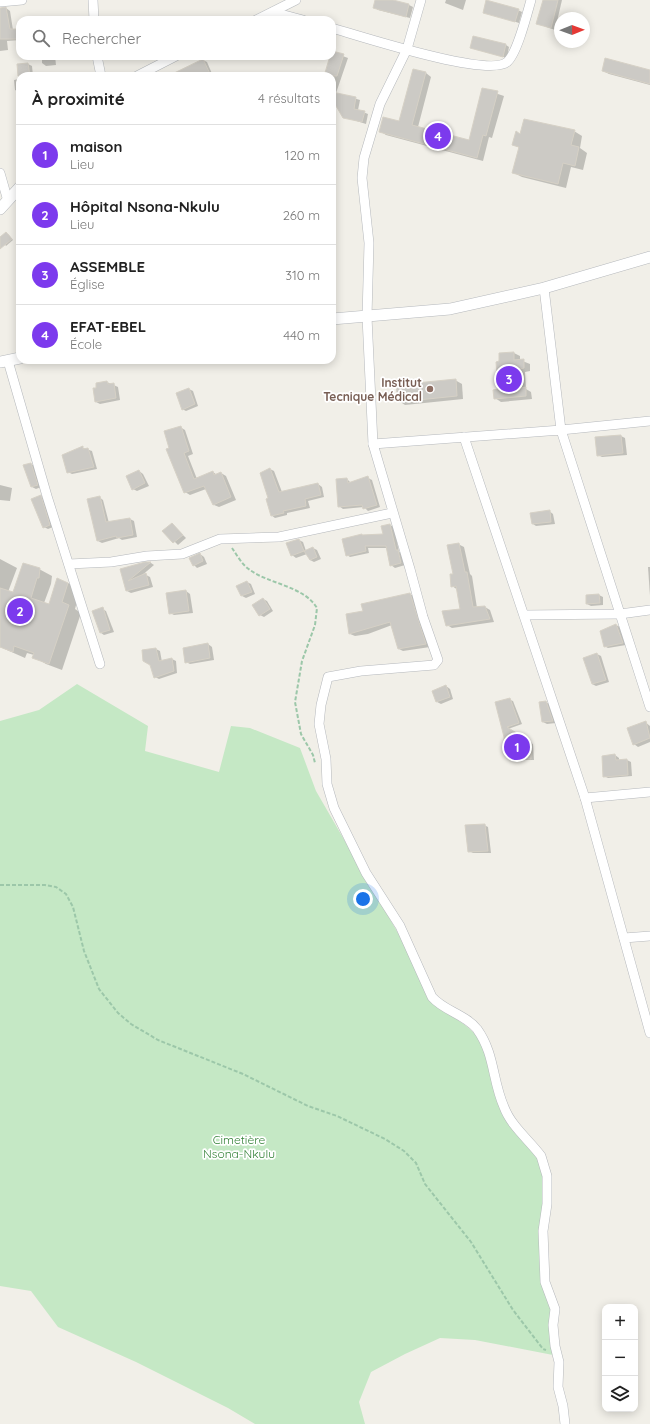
<!DOCTYPE html>
<html lang="fr">
<head>
<meta charset="utf-8">
<style>
	body { margin:0; font-family:Quicksand,sans-serif; background:#f6f6f6; color:#222 }
	.controls { position:absolute; right:12px; bottom:12px; display:grid; overflow:hidden; border-radius:8px; box-shadow:0 2px 10px #0003 }
	.controls button { width:36px; height:36px; display:grid; place-items:center; padding:0; border:0; border-bottom:1px solid #e0e0e0; background:#fff; color:#222; font:20px sans-serif }
	.compass { position:absolute; left:554px; top:12px; width:36px; height:36px; border-radius:50%; background:#fff; box-shadow:0 2px 10px #0003; rotate:89deg }
	.you { position:absolute; left:363px; top:899px; width:14px; height:14px; margin:-10px; border:3px solid #fff; border-radius:50%; background:#1a73e8; box-shadow:0 0 0 6px #1a73e833 }
	.badge { display:grid; place-items:center; width:26px; height:26px; border-radius:50%; background:#7c3aed; color:#fff; font-size:13px; font-weight:700 }
	.pin { position:absolute; translate:-50% -50%; border:2px solid #fff; box-shadow:0 1px 4px #0006 }
	.list { margin:0; padding:0; list-style:none }
	h2 { display:flex; justify-content:space-between; align-items:center; height:52px; margin:0; padding:0 16px; font-size:17px }
	h2 small { font-size:13px; font-weight:400; color:#767676 }
	.list li { display:grid; grid-template-columns:26px 1fr auto; gap:12px; align-items:center; box-sizing:border-box; height:60px; padding:0 16px; border-top:1px solid #e0e0e0 }
	.list b { display:block; font-size:15px; white-space:nowrap }
	.list p { margin:0; font-size:13px; white-space:nowrap; color:#767676 }
	.list em { font-size:13px; font-style:normal; color:#767676 }
	.icon { flex:none; width:22px; height:22px; fill:none; stroke:currentColor; stroke-width:2; stroke-linecap:round; stroke-linejoin:round }
	.map { position:relative; flex:none; width:650px; height:1424px; overflow:hidden }
	.search { position:absolute; background:#fff; box-shadow:0 2px 10px #0003; left:16px; top:16px; width:320px; height:44px; display:flex; align-items:center; gap:10px; box-sizing:border-box; padding:0 14px; border-radius:12px; color:#767676; font-size:15px }
	.panel { position:absolute; background:#fff; box-shadow:0 2px 10px #0003; left:16px; top:72px; width:320px; height:292px; border-radius:12px }
	.map>svg:first-child { display:block }
	.green { fill:#c5e8c5 }
	.shadow { fill:#0003 }
	.building { fill:#cccac5; stroke:#d6d1c6 }
	.lines { fill:none; stroke-linecap:round; stroke-linejoin:round }
	.minor-casing { stroke:#b5b8bc; stroke-width:10 }
	.tertiary-casing { stroke:#b5b8bc; stroke-width:12 }
	.path { stroke:#9cc7a9; stroke-width:2; stroke-dasharray:4 2; stroke-linecap:butt }
	.minor { stroke:#fff; stroke-width:9 }
	.tertiary { stroke:#fff; stroke-width:11 }
	.education-dot { fill:#8d6e63; stroke:#fff; stroke-width:1.5 }
	.labels { text-anchor:middle; dominant-baseline:central; stroke-width:3.5; stroke-linejoin:round; paint-order:stroke }
	.education-label { font-size:12px; font-weight:bold; fill:#785e54; stroke:#fff; text-anchor:end }
	.park-label { font-size:12px; fill:#348238; stroke:#fff }
</style>
</head>
<body>
<div class="map">
<svg width="650" height="1424" viewBox="0 0 650 1424">
	<rect width="100%" height="100%" fill="#f1efe8"/>
	<polygon class="green" points="77,684 148,726 145,751 219,772 231,726 250,728 300,748 316,791 402,940 429,1000 465,1025 481,1039 494,1088 541,1164 543,1182 541,1279 551,1311 553,1355 475,1340 440,1338 405,1354 371,1372 359,1402 365,1424 255,1424 228,1408 136,1362 58,1327 31,1291 0,1286 0,721 39,710"/>
	<g class="shadow">
		<polygon points="376,0 390,0 409,5 413,7 410,18 378,10 374,7"/>
		<polygon points="446,0 466,0 463,10 445,3"/>
		<polygon points="544,0 562,0 555,30 538,24"/>
		<polygon points="6,8 10,11 13,30 20,30 20,40 7,41 8,50 0,51 0,9"/>
		<polygon points="518,10 522,12 519,23 484,12"/>
		<polygon points="506,45 509,47 507,58 471,48"/>
		<polygon points="332,52 348,58 335,96 332,95 332,76 325,76"/>
		<polygon points="42,56 55,56 56,65 46,66 42,63"/>
		<polygon points="203,60 207,62 213,76 182,76"/>
		<polygon points="28,64 32,66 33,76 20,76 20,92 19,92 15,90 14,80 19,79 18,65"/>
		<polygon points="603,71 650,71 650,85 609,74"/>
		<polygon points="426,73 431,77 418,127 470,141 483,89 504,96 492,138 489,137 483,161 386,135 380,131 400,122"/>
		<polygon points="347,96 360,100 358,110 368,114 366,124 344,117"/>
		<polygon points="16,109 20,109 20,118 17,117"/>
		<polygon points="574,131 582,136 580,148 587,153 583,170 571,167 566,188 522,177 514,173 520,148 513,145 521,135"/>
		<polygon points="8,234 13,240 6,246 0,238"/>
		<polygon points="332,333 334,357 332,358"/>
		<polygon points="514,353 520,356 520,360 530,364 530,371 525,372 526,389 531,392 532,399 501,402 495,398"/>
		<polygon points="455,380 462,384 463,399 405,405 399,401"/>
		<polygon points="107,382 118,387 120,400 100,404 96,402 98,388"/>
		<polygon points="189,389 193,391 198,406 186,411 182,409"/>
		<polygon points="180,427 185,430 193,454 188,456 197,479 213,472 217,475 221,473 226,476 236,500 219,507 214,505 206,489 190,495 185,492 171,449"/>
		<polygon points="621,436 625,438 627,455 602,457 598,455 596,438"/>
		<polygon points="83,448 92,451 97,469 72,474 68,472"/>
		<polygon points="31,464 35,466 41,487 36,489 32,487"/>
		<polygon points="270,469 274,471 282,492 318,484 322,487 324,497 308,501 310,508 287,513 287,515 275,518 271,515"/>
		<polygon points="139,471 143,474 149,486 137,491 133,489"/>
		<polygon points="368,478 372,480 380,507 368,511 364,507 343,509 339,506 347,479 351,483"/>
		<polygon points="0,485 12,488 10,501 0,500"/>
		<polygon points="40,496 44,499 53,527 48,529 44,527"/>
		<polygon points="99,497 103,500 109,523 130,519 134,521 137,537 122,540 119,538 102,543 98,541 88,500"/>
		<polygon points="549,511 553,514 555,524 536,526 533,524"/>
		<polygon points="172,524 186,538 178,545 164,531"/>
		<polygon points="390,525 394,527 399,552 402,553 405,565 395,568 391,565 387,548 368,548 369,553 350,557 347,555 384,534"/>
		<polygon points="299,540 303,542 306,551 313,548 317,550 321,559 314,562 310,560 307,554 296,558 292,555"/>
		<polygon points="458,544 464,547 470,574 472,576 477,608 485,607 490,610 494,622 452,628 447,625 461,610 458,590 452,586"/>
		<polygon points="200,554 204,557 207,564 197,568 194,565"/>
		<polygon points="0,559 17,568 8,592 14,594 39,569 52,576 51,584 44,603 50,605 68,583 80,590 75,609 81,613 62,670 46,664 34,657 34,655 27,653 25,658 0,647"/>
		<polygon points="151,563 154,565 140,577 146,575 150,577 153,587 131,593 127,591 121,570"/>
		<polygon points="648,567 650,567 650,596"/>
		<polygon points="247,582 251,584 255,594 246,598 242,596 238,586"/>
		<polygon points="186,591 190,594 193,613 174,615 170,613"/>
		<polygon points="410,594 415,597 430,647 403,651 399,649 392,625 368,634 355,636 350,634 364,612"/>
		<polygon points="599,595 603,597 603,605 591,606 587,604"/>
		<polygon points="263,599 267,601 273,611 264,617 260,615"/>
		<polygon points="102,609 106,611 114,632 104,635 101,633"/>
		<polygon points="616,625 620,627 626,645 608,648 604,646"/>
		<polygon points="208,644 212,647 214,660 190,664 186,662"/>
		<polygon points="156,649 160,651 162,662 172,659 176,661 177,673 159,679 155,677"/>
		<polygon points="597,654 601,656 609,682 596,686 592,684"/>
		<polygon points="446,686 450,689 453,699 441,704 437,702 433,692"/>
		<polygon points="510,700 513,701 522,724 508,729 533,744 534,760 520,760 517,759 517,752 505,751 505,737"/>
		<polygon points="546,702 550,705 556,723 547,724 543,722"/>
		<polygon points="645,722 650,726 650,742 638,747 634,744"/>
		<polygon points="615,755 619,758 619,760 627,760 631,762 632,776 608,778 604,776"/>
		<polygon points="484,825 488,827 491,853 473,853 469,851"/>
	</g>
	<g class="building">
		<polygon points="375,0 393,0 409,4 406,17 373,8"/>
		<polygon points="486,0 519,9 515,22 483,13"/>
		<polygon points="543,0 558,0 551,28 536,24"/>
		<polygon points="6,7 10,29 20,29 20,39 0,39 0,8"/>
		<polygon points="473,36 506,44 503,57 470,48"/>
		<polygon points="332,51 344,54 337,76 324,76 330,56 332,56"/>
		<polygon points="605,58 650,70 650,84 602,71"/>
		<polygon points="203,59 211,76 168,76"/>
		<polygon points="28,63 30,76 18,76 17,64"/>
		<polygon points="413,69 426,72 412,125 469,140 482,88 498,91 486,136 483,135 477,158 379,132 383,117 399,121"/>
		<polygon points="332,92 356,97 354,109 365,111 362,122 343,118 332,99"/>
		<polygon points="524,119 575,130 571,145 579,147 575,166 563,163 558,184 512,173 519,147 512,145 516,131 520,134"/>
		<polygon points="6,232 12,239 0,249 0,237"/>
		<polygon points="514,352 514,360 524,359 524,368 520,369 521,388 526,387 526,396 494,399 493,390 498,389 496,362 499,361 499,353"/>
		<polygon points="456,379 457,396 398,402 396,385"/>
		<polygon points="107,381 108,384 114,383 116,398 95,402 93,388 96,388 96,383"/>
		<polygon points="189,388 195,404 182,410 176,393"/>
		<polygon points="181,426 189,451 184,453 194,479 213,471 214,475 221,472 231,497 213,505 204,486 184,493 166,449 169,448 164,431"/>
		<polygon points="621,435 623,453 597,456 595,437"/>
		<polygon points="83,446 83,449 88,448 94,467 67,473 62,455"/>
		<polygon points="31,463 38,485 31,487 23,465"/>
		<polygon points="270,468 279,492 318,483 321,495 305,499 306,506 283,511 284,513 271,516 266,499 268,498 260,473"/>
		<polygon points="139,470 145,483 132,490 126,476"/>
		<polygon points="368,476 377,505 363,509 362,505 338,507 336,479 347,478 348,483"/>
		<polygon points="41,495 50,525 43,528 31,499"/>
		<polygon points="100,496 106,522 130,518 133,535 117,538 116,536 97,541 87,499"/>
		<polygon points="550,510 551,522 532,524 530,513"/>
		<polygon points="172,523 183,535 173,543 162,531"/>
		<polygon points="390,524 396,550 398,550 401,563 390,566 386,546 365,546 366,551 346,556 342,539 362,534 362,535 383,534 381,526"/>
		<polygon points="299,539 304,551 313,547 317,557 310,560 304,551 291,556 286,543"/>
		<polygon points="459,543 465,572 467,572 473,607 485,606 490,619 446,626 442,611 460,609 456,586 451,587 450,574 453,574 447,545"/>
		<polygon points="200,553 203,561 193,566 189,558"/>
		<polygon points="145,562 151,562 128,581 146,573 149,585 126,591 120,569"/>
		<polygon points="23,563 40,568 39,578 37,578 31,598 49,604 57,578 68,583 62,602 69,605 49,664 32,658 34,653 14,646 13,652 0,647 0,588 13,592"/>
		<polygon points="247,581 252,592 241,596 236,586"/>
		<polygon points="186,590 189,611 169,614 166,593"/>
		<polygon points="410,593 426,644 398,649 390,622 349,634 346,614 363,611 361,604"/>
		<polygon points="599,594 600,603 586,604 586,595"/>
		<polygon points="263,598 270,609 259,616 252,605"/>
		<polygon points="103,607 110,630 100,633 92,611"/>
		<polygon points="616,624 623,643 604,647 600,631"/>
		<polygon points="208,643 210,658 185,663 183,648"/>
		<polygon points="156,648 159,661 172,658 174,671 154,678 150,665 143,661 142,650"/>
		<polygon points="597,653 606,680 592,684 583,658"/>
		<polygon points="446,685 450,697 436,702 432,691"/>
		<polygon points="510,698 519,723 507,727 531,742 531,759 516,759 516,751 504,752 504,737 495,702"/>
		<polygon points="546,701 553,721 542,722 539,702"/>
		<polygon points="646,721 650,738 633,745 627,728"/>
		<polygon points="615,754 616,760 627,759 628,775 603,777 602,756"/>
		<polygon points="485,824 488,851 468,852 465,825"/>
	</g>
	<g class="lines">
		<g class="minor-casing">
			<g id="minor">
				<polyline points="93,0 94,20"/>
				<path d="M 421,0 L 407,49 L 380,104 L 364,158 L 362,178 L 369,243 L 367,317 L 373,444 L 410,569 L 423,617 L 438,660 L 434,665 L 361,671 L 328,677 L 321,705 L 319,724 L 326,759 L 327,784 L 334,808 L 366,873 L 400,926 L 432,997 C 444,1011 465,1014 477,1029 C 495,1054 492,1080 504,1107 C 511,1126 529,1140 541,1156 L 547,1176 L 547,1204 L 543,1231 L 545,1282 L 555,1309 L 553,1325 L 555,1346 L 559,1362 L 558,1387 L 563,1406 L 565,1424"/>
				<polyline points="0,2 22,0"/>
				<polyline points="273,12 303,20"/>
				<polyline points="256,20 296,0"/>
				<path d="M 332,28 C 360,36 488,78 507,62 C 517,54 527,14 531,0"/>
				<polyline points="97,56 101,76"/>
				<polyline points="137,76 176,56"/>
				<polyline points="0,173 8,201"/>
				<polyline points="544,288 561,430 650,421"/>
				<polyline points="8,361 47,496 100,664"/>
				<polyline points="464,437 585,798 650,1033"/>
				<polyline points="373,444 561,430 650,707"/>
				<polyline points="69,564 111,562 147,556 182,554 220,539 279,537 392,513"/>
				<polyline points="525,615 620,614 650,610"/>
				<polyline points="585,798 650,792"/>
				<polyline points="624,938 650,936"/>
			</g>
		</g>
		<g class="tertiary-casing">
			<g id="tertiary">
				<polyline points="0,209 20,187"/>
				<polyline points="332,319 450,309 544,288 650,257"/>
				<polyline points="0,362 20,358"/>
			</g>
		</g>
		<g class="path">
			<path d="M 232,548 C 237,555 242,565 250,570 C 269,584 304,586 317,608 L 315,625 L 302,661 L 295,702 L 301,734 L 313,755 L 315,763"/>
			<polyline points="0,885 45,885 56,887 66,894 73,907 84,951 99,989 118,1013 131,1024 158,1040 243,1074 308,1106 337,1116 385,1139 404,1151 416,1163 425,1184 471,1242 513,1310 543,1349 546,1350"/>
		</g>
		<use href="#minor" class="minor"/>
		<use href="#tertiary" class="tertiary"/>
	</g>
	<circle class="education-dot" cx="430" cy="389" r="4"/>
	<g class="labels">
		<g class="education-label">
			<text x="422" y="382">Institut<tspan x="422" dy="14">Tecnique Médical</tspan></text>
		</g>
		<g class="park-label">
			<text x="239" y="1139">Cimetière<tspan x="239" dy="14">Nsona-Nkulu</tspan></text>
		</g>
	</g>
</svg>
<div class="controls">
<button>+</button>
<button>−</button>
<button><svg class="icon" aria-label="layers" viewBox="0 0 24 24"><path d="M12 4l9 5-9 5-9-5zM3 14l9 5 9-5"/></svg></button>
</div>
<svg class="compass" viewBox="-18 -18 36 36"><path d="M0-13l5 13h-10z" fill="#e53935"/><path d="M0 13l5-13h-10z" fill="#767676"/></svg>
<div class="you"></div>
<div class="pin badge" style="left:517px;top:747px">1</div>
<div class="pin badge" style="left:20px;top:611px">2</div>
<div class="pin badge" style="left:509px;top:379px">3</div>
<div class="pin badge" style="left:438px;top:136px">4</div>
<div class="search"><svg class="icon" aria-label="search" viewBox="0 0 24 24"><circle cx="10" cy="10" r="6"/><path d="M15 15l6 6"/></svg>Rechercher</div>
<section class="panel">
<h2>À proximité<small>4 résultats</small></h2>
<ul class="list">
<li><span class="badge">1</span><div><b>maison</b><p>Lieu</p></div><em>120 m</em></li>
<li><span class="badge">2</span><div><b>Hôpital Nsona-Nkulu</b><p>Lieu</p></div><em>260 m</em></li>
<li><span class="badge">3</span><div><b>ASSEMBLE</b><p>Église</p></div><em>310 m</em></li>
<li><span class="badge">4</span><div><b>EFAT-EBEL</b><p>École</p></div><em>440 m</em></li>
</ul>
</section>
</div>
</body>
</html>
